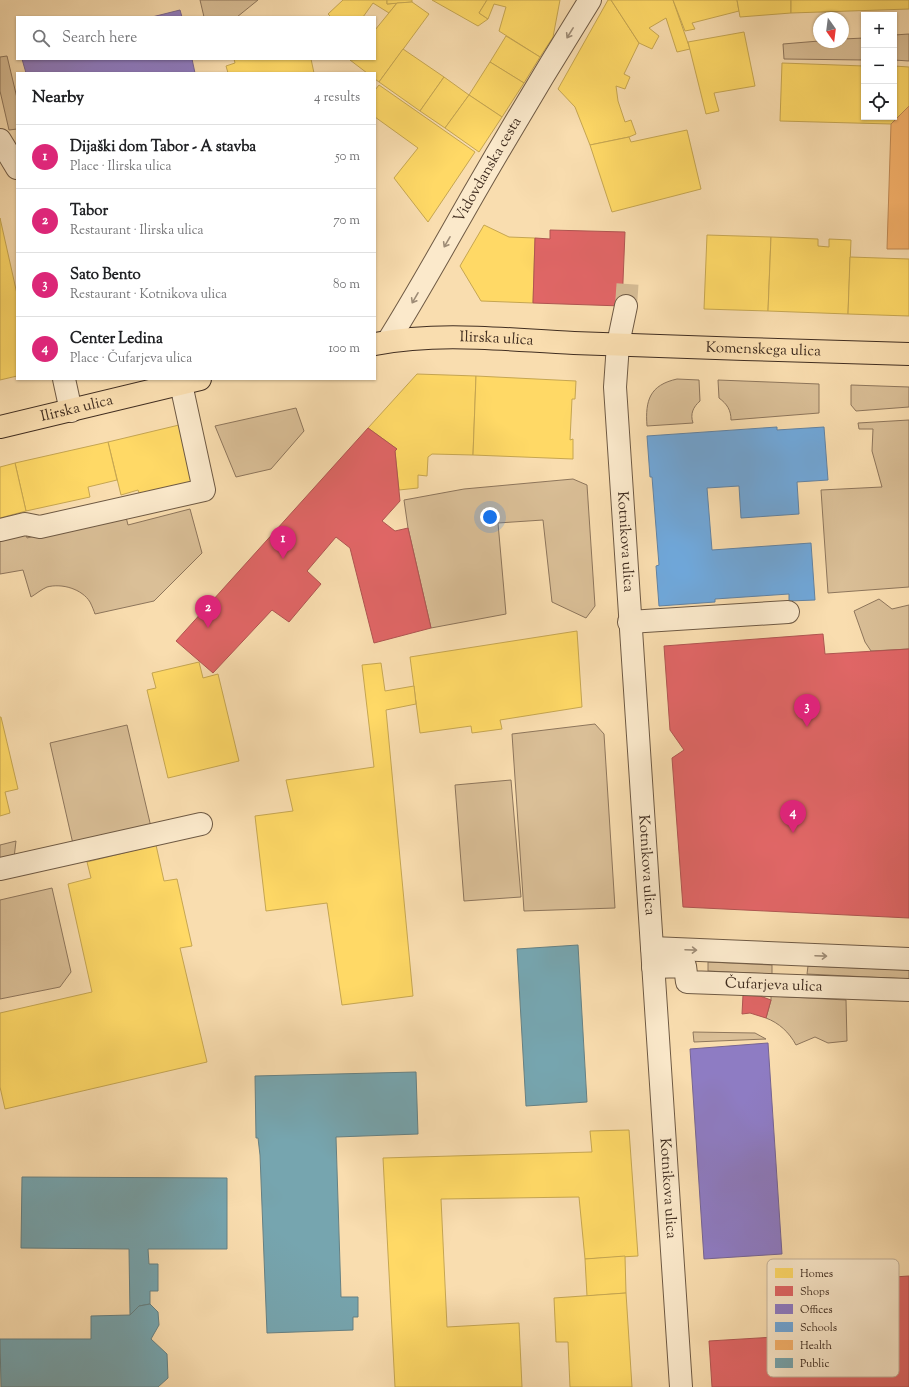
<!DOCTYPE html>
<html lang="en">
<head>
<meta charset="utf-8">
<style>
	body { margin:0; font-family:"Sorts Mill Goudy",serif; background:#f2f2f2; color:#202124 }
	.controls { position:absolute; right:12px; top:12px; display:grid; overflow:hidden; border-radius:0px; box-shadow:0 1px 3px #0004 }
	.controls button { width:36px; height:36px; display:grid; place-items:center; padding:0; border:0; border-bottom:1px solid #e0e0e0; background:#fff; color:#202124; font:20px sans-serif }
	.compass { position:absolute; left:813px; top:12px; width:36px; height:36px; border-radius:50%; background:#fff; box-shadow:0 1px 3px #0004; rotate:166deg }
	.you { position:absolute; left:490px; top:517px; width:14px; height:14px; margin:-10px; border:3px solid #fff; border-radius:50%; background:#1a73e8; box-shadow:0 0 0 6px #1a73e833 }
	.badge { display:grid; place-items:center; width:26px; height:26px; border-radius:50%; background:#db2777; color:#fff; font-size:13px; font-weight:700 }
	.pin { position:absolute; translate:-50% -33px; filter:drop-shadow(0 1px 2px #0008) }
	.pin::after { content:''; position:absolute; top:21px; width:14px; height:12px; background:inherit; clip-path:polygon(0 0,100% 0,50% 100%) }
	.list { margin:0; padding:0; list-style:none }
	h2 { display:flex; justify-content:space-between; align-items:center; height:52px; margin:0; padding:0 16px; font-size:17px }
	h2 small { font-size:13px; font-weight:400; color:#757577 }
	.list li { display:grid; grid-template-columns:26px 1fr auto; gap:12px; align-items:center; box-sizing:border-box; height:64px; padding:0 16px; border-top:1px solid #e0e0e0 }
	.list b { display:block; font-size:15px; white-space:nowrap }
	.list p { margin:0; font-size:13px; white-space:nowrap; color:#757577 }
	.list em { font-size:13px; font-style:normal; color:#757577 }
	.icon { flex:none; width:22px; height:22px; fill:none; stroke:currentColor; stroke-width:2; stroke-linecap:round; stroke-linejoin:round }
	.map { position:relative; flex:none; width:909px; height:1387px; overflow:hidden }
	.search { position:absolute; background:#fff; box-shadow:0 1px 3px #0004; left:16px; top:16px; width:360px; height:44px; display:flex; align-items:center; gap:10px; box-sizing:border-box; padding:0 14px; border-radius:0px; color:#757577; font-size:15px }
	.panel { position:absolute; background:#fff; box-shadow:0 1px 3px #0004; left:16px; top:72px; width:360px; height:308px; border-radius:0px }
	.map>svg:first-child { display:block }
	.green { fill:#dabf97; stroke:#8e765c }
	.homes { fill:#ffd966; stroke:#c6a651 }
	.shops { fill:#e06666; stroke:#b05551 }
	.offices { fill:#8e7cc3; stroke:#776592 }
	.schools { fill:#6fa8dc; stroke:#6183a4 }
	.health { fill:#f6b26b; stroke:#c08a55 }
	.public { fill:#76a5af; stroke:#668184 }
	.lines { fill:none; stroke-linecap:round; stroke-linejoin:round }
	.minor-tunnel { stroke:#d4ba93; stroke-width:22; stroke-dasharray:22 11; stroke-linecap:butt }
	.minor-casing { stroke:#6f5a44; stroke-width:24 }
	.major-casing { stroke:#412e21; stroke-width:24 }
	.minor { stroke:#fbe9cb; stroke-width:22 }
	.major { stroke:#f9ddaf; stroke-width:22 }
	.oneway { stroke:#9e8c76 }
	.labels { text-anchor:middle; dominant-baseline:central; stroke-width:4; stroke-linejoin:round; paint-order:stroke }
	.street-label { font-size:15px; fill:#412e21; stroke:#fbe9cb }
	.key { fill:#fbe9cb; stroke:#c3b198; stroke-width:1 }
	.key-label { font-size:11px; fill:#412e21 }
</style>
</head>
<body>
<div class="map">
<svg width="909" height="1387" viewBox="0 0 909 1387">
	<rect width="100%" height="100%" fill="#f9ddaf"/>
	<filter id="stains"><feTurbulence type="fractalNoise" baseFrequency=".005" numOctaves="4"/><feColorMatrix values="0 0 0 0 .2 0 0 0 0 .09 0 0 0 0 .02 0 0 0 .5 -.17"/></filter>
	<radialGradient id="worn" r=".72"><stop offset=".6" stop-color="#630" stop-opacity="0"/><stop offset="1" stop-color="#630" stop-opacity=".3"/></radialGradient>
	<g class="green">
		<polygon points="200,0 258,0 237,17 204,17"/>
		<polygon points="909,34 909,61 894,60 894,35"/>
		<polygon points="864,38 864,60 784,59 783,44 819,41 843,42 843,39"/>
		<polygon points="7,56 17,98 17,129 9,130 0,91 0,57"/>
		<path d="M 677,379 L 699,380 L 700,401 C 693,407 690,414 693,423 L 647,426 C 645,400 650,385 677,379 Z"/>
		<path d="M 718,380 L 819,384 L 819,413 L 731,420 C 731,410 727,404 719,398 Z"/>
		<polygon points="851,385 909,387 909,407 856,411 851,405"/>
		<polygon points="296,408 304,431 271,469 236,477 215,426"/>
		<polygon points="909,420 909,587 828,593 821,490 882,487 872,451 873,429 859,429 858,423"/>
		<polygon points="573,479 587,485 595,606 586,618 552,602 543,520 498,523 506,614 431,628 408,528 404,500 464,489"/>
		<path d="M 190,509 L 202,553 L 154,601 L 95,614 C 94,611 92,606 90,602 C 82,589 62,583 47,587 C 42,589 36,594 31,597 L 23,570 L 0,574 L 0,536 L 26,531 L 27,538 L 125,513 L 128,525 Z"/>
		<polygon points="879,599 892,609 909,605 909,649 871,651 865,642 854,611"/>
		<polygon points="595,724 604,734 615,908 524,911 512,734"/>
		<polygon points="127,725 151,827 73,844 50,743"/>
		<polygon points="511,780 521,897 464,901 455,785"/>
		<polygon points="16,841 14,858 0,860 0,845"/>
		<polygon points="52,888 71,972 60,987 0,999 0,900"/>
		<polygon points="708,962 772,965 772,974 708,971"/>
		<polygon points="808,966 909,970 909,979 807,974"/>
		<path d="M 771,996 L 846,1000 L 847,1041 L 828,1043 L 815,1037 L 796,1045 C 789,1032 779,1023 766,1018 L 771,1000 Z"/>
		<polygon points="693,1032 755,1033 766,1039 694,1042"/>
	</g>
	<g class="homes">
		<polygon points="343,0 387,0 387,4 397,3 389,13 373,3 363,17 331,17 328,14"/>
		<polygon points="387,0 412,0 412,2 387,4"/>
		<polygon points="432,0 487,0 479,13 488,19 478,26"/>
		<polygon points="487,0 560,0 553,37 540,57 499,31 506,7 494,4 488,19 479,13"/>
		<polygon points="608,0 611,0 639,43 624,74 630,77 625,89 616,86 618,101 625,122 631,120 636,134 629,137 590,145 575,107 558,89"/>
		<polygon points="611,0 673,0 690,49 677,52 666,18 649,28 659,36 652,49 639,43"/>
		<polygon points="673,0 737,0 739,11 692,23 695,29 685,31"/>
		<polygon points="737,0 791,0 791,13 740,17"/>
		<polygon points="791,0 909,0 909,9 791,13"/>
		<polygon points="412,2 429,14 379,82 375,79 375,73 367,73 350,60 375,59 375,30 397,3"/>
		<polygon points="744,32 755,86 714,93 719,111 706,114 688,42"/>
		<polygon points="506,36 540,57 524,83 490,62"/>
		<polygon points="403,49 444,77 420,111 379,82"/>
		<polygon points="234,59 311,59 314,73 228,73 226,66 235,63"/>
		<polygon points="490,62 524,83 502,117 469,95"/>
		<polygon points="782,63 864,66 864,117 894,117 894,66 909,67 909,106 891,124 780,121"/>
		<polygon points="444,77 469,95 445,128 420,111"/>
		<polygon points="379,85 475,152 428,222 394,178 418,148 375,117 375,90"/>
		<polygon points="469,95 502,117 479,152 445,128"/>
		<polygon points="687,130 701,189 612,212 590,145 629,137 631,142"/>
		<polygon points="0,218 17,294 17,376 0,380"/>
		<polygon points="484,225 509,237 535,238 533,303 481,301 460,266"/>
		<polygon points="707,235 771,237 768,311 704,309"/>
		<polygon points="771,237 818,239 818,246 829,247 829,239 851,240 848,314 768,311"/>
		<polygon points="850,257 909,259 909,316 848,314"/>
		<polygon points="417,374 476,376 473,455 432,454 428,457 427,476 418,475 418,488 399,490 395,451 397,449 368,428"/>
		<polygon points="476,376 576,381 575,399 572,399 570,440 573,439 573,459 473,455"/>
		<polygon points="179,425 192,482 140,495 138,490 121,495 108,442"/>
		<polygon points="108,442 117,480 88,487 90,497 26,511 15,463"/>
		<polygon points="15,463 26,511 0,518 0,467"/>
		<polygon points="577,631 582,707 500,720 502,729 472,733 471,726 420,733 410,657"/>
		<polygon points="199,662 203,678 218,674 239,761 168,778 147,690 156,688 152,673"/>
		<polygon points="381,663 385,691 414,686 416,704 386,710 413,996 342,1005 327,903 266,911 255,816 293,811 286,780 374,767 362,665"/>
		<polygon points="0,717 1,717 18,789 5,792 10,813 0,816"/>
		<polygon points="156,845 164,881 177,879 192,946 180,948 207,1062 5,1109 0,1087 0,1013 92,992 68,884 91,878 87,862"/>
		<polygon points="629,1130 638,1256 585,1259 579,1197 441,1199 447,1327 519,1323 522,1387 395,1387 383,1158 592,1152 590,1131"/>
		<polygon points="625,1256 626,1293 587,1296 585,1259"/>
		<polygon points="626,1293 632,1387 570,1387 568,1342 556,1342 554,1298"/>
	</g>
	<g class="shops">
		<polygon points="550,230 625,232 622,306 533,303 535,238 550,239"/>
		<polygon points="368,428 397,449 395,451 400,501 382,521 395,531 408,528 431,628 374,643 350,548 336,537 307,571 321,584 289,622 272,610 213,673 176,641"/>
		<polygon points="823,634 825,654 909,649 909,918 683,907 672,758 684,750 670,730 664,646"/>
		<polygon points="743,995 760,996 771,1000 766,1018 750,1013 742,1014"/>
		<polygon points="909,1276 909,1387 712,1387 709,1341 775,1337 772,1285"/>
	</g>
	<g class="offices">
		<polygon points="180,10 182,17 152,17"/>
		<polygon points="22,59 192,59 195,73 26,73"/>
		<polygon points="768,1043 782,1254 704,1259 690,1049"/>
	</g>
	<polygon class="schools" points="777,427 777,430 824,427 828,480 797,482 799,514 741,518 739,486 707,488 712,550 811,543 815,600 789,601 789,594 715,599 715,602 659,606 656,566 659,565 652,477 650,477 647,436"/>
	<polygon class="health" points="909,106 909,249 887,249 891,124"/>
	<g class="public">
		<polygon points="578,945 587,1102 526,1106 517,949"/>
		<polygon points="416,1072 418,1134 336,1137 341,1297 358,1297 358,1317 353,1317 353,1330 267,1333 260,1155 258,1138 256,1138 255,1076"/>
		<polygon points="22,1177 227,1178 227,1249 148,1249 149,1264 158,1264 158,1291 150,1291 150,1304 139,1306 130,1315 129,1249 21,1248"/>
		<polygon points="150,1304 158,1312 159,1325 151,1339 167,1354 168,1378 158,1387 1,1387 0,1339 91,1339 91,1316 130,1315 139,1306"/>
	</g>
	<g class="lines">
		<polyline class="minor-tunnel" points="626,306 628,277"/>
		<g class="minor-casing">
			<g id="minor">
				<polyline points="0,140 17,168"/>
				<path id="s1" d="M 626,306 L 618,344 L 615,387 L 681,1387"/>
				<path id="s2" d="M 388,341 C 418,293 445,244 473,195 C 511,129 550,64 590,0"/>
				<polyline points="64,379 71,411"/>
				<polyline points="0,530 25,524 40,527 204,490 181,384"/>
				<polyline points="629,622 788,612"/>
				<polyline points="0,869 201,824"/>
				<polyline points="652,948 909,959"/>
				<path id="s3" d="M 653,967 L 685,966 L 687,982 L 909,990"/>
			</g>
		</g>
		<g class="major-casing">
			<g id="major">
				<path id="s4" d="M 375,344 C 440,331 508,340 574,343 C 686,347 797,351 909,354"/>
				<path id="s5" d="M 0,427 L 200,379"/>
			</g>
		</g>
		<use href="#minor" class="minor"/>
		<use href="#major" class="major"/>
	</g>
	<defs><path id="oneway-shaft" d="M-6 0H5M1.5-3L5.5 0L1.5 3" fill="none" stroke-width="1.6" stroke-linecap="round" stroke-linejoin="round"/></defs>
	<g class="oneway">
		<use href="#oneway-shaft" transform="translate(570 33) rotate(122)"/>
		<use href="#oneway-shaft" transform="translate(447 242) rotate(120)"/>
		<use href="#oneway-shaft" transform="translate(415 298) rotate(120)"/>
		<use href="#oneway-shaft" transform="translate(691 950) rotate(2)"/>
		<use href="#oneway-shaft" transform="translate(821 956) rotate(2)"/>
	</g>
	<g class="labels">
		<g class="street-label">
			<text stroke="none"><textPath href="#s2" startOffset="198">Vidovdanska cesta</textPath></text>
			<text stroke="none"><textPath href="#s4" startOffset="122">Ilirska ulica</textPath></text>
			<text stroke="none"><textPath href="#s4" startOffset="389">Komenskega ulica</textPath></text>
			<text stroke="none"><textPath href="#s5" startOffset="79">Ilirska ulica</textPath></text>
			<text stroke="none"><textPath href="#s1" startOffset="237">Kotnikova ulica</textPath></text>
			<text stroke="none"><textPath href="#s1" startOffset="561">Kotnikova ulica</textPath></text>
			<text stroke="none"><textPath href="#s3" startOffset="135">Čufarjeva ulica</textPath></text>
			<text stroke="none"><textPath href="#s1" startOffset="885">Kotnikova ulica</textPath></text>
		</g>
	</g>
	<rect x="767" y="1259" width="132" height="118" rx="6" class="key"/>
	<rect x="775" y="1268" width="18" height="10" fill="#ffd966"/>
	<rect x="775" y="1286" width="18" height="10" fill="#e06666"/>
	<rect x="775" y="1304" width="18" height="10" fill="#8e7cc3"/>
	<rect x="775" y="1322" width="18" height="10" fill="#6fa8dc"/>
	<rect x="775" y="1340" width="18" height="10" fill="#f6b26b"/>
	<rect x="775" y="1358" width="18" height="10" fill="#76a5af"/>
	<g class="key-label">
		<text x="800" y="1277">Homes</text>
		<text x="800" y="1295">Shops</text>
		<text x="800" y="1313">Offices</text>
		<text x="800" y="1331">Schools</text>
		<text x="800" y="1349">Health</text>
		<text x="800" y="1367">Public</text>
	</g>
	<rect width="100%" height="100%" filter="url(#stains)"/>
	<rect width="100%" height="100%" fill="url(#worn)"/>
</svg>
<div class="controls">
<button>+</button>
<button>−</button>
<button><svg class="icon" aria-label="locate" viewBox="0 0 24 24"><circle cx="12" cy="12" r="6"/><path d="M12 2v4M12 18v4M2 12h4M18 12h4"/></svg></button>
</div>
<svg class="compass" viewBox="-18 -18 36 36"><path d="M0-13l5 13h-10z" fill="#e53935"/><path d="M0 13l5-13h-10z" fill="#757577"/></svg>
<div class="you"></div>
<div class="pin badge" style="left:283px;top:559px">1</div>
<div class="pin badge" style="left:208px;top:628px">2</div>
<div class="pin badge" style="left:807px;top:727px">3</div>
<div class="pin badge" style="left:793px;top:833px">4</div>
<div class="search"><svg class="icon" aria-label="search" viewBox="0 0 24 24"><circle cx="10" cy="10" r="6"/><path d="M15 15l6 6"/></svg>Search here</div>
<section class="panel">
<h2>Nearby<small>4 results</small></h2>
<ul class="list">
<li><span class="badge">1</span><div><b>Dijaški dom Tabor - A stavba</b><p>Place · Ilirska ulica</p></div><em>50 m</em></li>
<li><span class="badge">2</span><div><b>Tabor</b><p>Restaurant · Ilirska ulica</p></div><em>70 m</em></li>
<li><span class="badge">3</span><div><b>Sato Bento</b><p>Restaurant · Kotnikova ulica</p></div><em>80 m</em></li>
<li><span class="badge">4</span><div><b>Center Ledina</b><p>Place · Čufarjeva ulica</p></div><em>100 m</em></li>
</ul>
</section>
</div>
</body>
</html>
